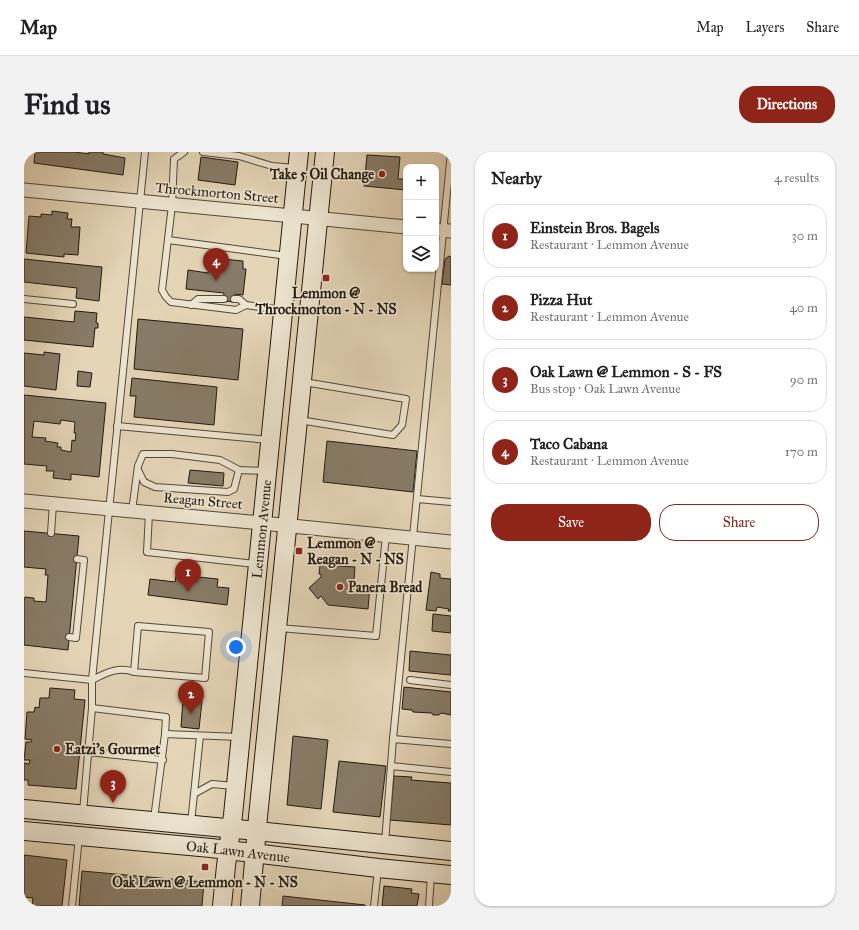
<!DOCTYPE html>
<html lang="en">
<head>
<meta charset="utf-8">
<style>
	body { margin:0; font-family:"IM FELL Great Primer",serif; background:#f2f2f2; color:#202124 }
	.controls { position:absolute; right:12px; top:12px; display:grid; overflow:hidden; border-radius:8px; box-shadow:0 1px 3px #0004 }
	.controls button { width:36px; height:36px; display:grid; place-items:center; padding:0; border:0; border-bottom:1px solid #e0e0e0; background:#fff; color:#202124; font:20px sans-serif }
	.you { position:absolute; left:212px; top:495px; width:14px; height:14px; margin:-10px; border:3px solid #fff; border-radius:50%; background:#1a73e8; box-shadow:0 0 0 6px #1a73e833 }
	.badge { display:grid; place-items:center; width:26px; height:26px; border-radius:50%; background:#8f2418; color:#fff; font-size:13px; font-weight:700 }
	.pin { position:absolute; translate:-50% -33px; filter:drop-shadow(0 1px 2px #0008) }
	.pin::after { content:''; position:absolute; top:21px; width:14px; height:12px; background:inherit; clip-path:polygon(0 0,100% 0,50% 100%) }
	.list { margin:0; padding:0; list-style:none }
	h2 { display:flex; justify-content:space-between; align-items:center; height:52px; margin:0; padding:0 16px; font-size:17px }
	h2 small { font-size:13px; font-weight:400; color:#757577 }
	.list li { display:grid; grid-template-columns:26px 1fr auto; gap:12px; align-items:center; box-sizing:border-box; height:64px; margin:0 8px 8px; padding:0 8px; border:1px solid #e0e0e0; border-radius:16px }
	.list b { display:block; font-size:15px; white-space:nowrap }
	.list p { margin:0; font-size:13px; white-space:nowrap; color:#757577 }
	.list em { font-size:13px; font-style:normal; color:#757577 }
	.actions { display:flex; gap:8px; padding:12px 16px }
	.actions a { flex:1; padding:9px 0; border:1px solid #8f2418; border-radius:16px; text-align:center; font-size:14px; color:#8f2418 }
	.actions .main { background:#8f2418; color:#fff }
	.icon { flex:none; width:22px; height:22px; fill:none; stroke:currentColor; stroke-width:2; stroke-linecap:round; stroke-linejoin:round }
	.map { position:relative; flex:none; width:427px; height:754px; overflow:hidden; border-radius:16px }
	header { display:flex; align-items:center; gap:24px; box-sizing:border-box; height:56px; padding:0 20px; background:#fff; border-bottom:1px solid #e0e0e0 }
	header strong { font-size:19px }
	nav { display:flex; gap:22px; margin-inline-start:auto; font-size:14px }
	.intro { display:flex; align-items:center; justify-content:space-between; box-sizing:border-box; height:96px; padding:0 24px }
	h1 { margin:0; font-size:28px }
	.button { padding:10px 18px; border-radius:16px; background:#8f2418; color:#fff; font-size:14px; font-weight:700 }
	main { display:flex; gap:24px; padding:0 24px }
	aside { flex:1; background:#fff; border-radius:16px; box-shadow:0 1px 3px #0004 }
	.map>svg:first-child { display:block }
	.building { fill:#877b67; stroke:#231a11; fill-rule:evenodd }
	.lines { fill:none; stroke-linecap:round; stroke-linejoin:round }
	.service-casing { stroke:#53493a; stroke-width:8 }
	.minor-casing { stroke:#53493a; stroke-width:15 }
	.secondary-casing { stroke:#231a11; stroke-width:20 }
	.service { stroke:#ede4d0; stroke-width:6 }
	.minor { stroke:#ede4d0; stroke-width:13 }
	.secondary { stroke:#ede4d0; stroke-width:18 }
	.poi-dot { fill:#8f2418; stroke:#ede4d0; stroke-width:1.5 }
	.labels { text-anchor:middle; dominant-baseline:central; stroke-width:3.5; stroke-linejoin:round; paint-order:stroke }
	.poi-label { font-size:14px; font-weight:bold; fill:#231a11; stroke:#ede4d0; text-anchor:start }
	.street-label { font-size:14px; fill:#231a11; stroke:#ede4d0 }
</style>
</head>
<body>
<header>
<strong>Map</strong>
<nav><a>Map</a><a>Layers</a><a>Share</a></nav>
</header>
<div class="intro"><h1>Find us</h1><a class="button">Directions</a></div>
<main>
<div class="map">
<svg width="427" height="754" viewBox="0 0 427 754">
	<rect width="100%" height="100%" fill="#e4d5b7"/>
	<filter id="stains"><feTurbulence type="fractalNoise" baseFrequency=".005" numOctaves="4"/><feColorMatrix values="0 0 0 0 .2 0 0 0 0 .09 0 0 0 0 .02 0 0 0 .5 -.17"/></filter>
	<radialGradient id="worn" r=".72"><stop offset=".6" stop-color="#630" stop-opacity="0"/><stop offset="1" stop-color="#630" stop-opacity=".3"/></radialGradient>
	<g class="building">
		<polygon points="11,0 50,0 65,2 65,0 79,0 79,2 101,6 99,23 10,11"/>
		<polygon points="343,3 376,5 374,27 382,27 382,38 340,34"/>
		<polygon points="177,5 214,10 211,33 174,28"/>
		<polygon points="28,59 44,61 43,67 48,67 47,75 56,75 54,103 40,102 40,105 2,101 5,64 17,65 17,62 28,63"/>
		<polygon points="425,104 427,105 427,133 418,132 421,107"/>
		<polygon points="188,106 219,109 219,117 222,117 219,143 211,142 210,150 199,149 200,141 162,137 164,118 184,121 185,114 187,114"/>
		<polygon points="0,107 78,115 75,149 52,146 53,136 0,130"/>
		<polygon points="51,159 73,161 72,171 74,171 74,176 71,176 69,195 0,188 0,165 50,170"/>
		<polygon points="114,167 219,177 214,228 110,217"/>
		<polygon points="20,200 36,202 32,238 0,234 0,201 20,203"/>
		<polygon points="54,219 68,221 66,235 53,234"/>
		<polygon points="108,226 193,235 190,273 110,265 112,244 106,244"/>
		<path d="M 0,243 L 82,251 L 75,325 L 47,322 L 47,328 L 29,326 L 30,319 L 22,319 L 23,314 L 0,312 ZM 37,268 L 51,270 L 50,281 L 52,281 L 51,289 L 48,288 L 47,300 L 37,298 L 37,295 L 33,295 L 34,291 L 21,289 L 22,286 L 8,285 L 10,269 L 36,272 Z"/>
		<polygon points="303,289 393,299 389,340 299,330"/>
		<polygon points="166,318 200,321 199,334 164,331"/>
		<polygon points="0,379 55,384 44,498 0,493 0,448 1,445 10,446 10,449 22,450 24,423 21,423 22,417 0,415"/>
		<polygon points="296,413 331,415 330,428 327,427 327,432 346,434 344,457 304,453 297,444 294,447 285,436 297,425 297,422 295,422"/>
		<polygon points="407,420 416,422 416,426 427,427 427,459 424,459 425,457 413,455 412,459 402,458"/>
		<polygon points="152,424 174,427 174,425 194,427 193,435 205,436 203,453 124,443 126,427 151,430"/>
		<polygon points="409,462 427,464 427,481 408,479"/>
		<polygon points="386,499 427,503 427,523 385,519"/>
		<polygon points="380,535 427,540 427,563 417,561 415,563 409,563 408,561 389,560 388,558 378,557"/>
		<polygon points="26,536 51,538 50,547 61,548 52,637 4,633 4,628 0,628 0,611 5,612 6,608 0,608 2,590 7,590 8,588 1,587 3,560 10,560 11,555 15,556 16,546 25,546"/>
		<polygon points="159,547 178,549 175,577 157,575"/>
		<polygon points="269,584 304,588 297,657 263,653"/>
		<polygon points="315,609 362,614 356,665 309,660"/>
		<polygon points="370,624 388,625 387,628 427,631 427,673 366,668"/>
		<polygon points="0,703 43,708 38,754 8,754 9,746 0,745"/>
		<polygon points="58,719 180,730 178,754 55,754"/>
		<polygon points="360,734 388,737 387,741 395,742 393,754 358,754"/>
		<polygon points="259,744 341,753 341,754 258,754"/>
	</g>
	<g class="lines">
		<g class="service-casing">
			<g id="service">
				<polyline points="160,0 150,7 148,53 138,138 142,145 147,150 212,158 222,153 258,158"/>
				<polyline points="179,0 215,4 248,14 271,16"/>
				<polyline points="144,88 263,104"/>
				<polyline points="0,147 49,152"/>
				<polyline points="210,147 215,147 222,153"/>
				<polyline points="167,153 174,147 200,147"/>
				<polyline points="275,268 369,283 378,273 382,247 280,230"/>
				<polyline points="93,274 245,288"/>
				<polyline points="115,320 120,330 131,335 204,340 210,337 215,318"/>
				<polyline points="393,347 427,350"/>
				<polyline points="108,359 114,314 119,302 148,302 196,308 215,318 242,319"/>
				<polyline points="125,361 123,400 231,412"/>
				<polyline points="27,381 29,352"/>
				<polyline points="255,476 352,484 362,383"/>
				<polyline points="45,485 52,486 60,408 53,407"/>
				<polyline points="0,521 68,528 68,556 59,660"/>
				<polyline points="68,528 121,0"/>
				<path d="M 68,528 C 82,521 95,514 110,520 L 181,526 L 185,480 L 114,474 L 110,520"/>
				<polyline points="386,528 427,533"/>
				<polyline points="68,556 142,565 141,582"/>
				<polyline points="369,587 427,0"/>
				<polyline points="64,600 139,608"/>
				<polyline points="367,614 427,620"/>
				<polyline points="170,642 188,632 210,634"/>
				<polyline points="130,667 141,582 216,585"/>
				<polyline points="167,671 176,584"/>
				<polyline points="361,691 369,587 427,592"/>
				<polyline points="48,754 55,685"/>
				<polyline points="350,754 354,717"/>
				<polyline points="405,754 407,723"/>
			</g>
		</g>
		<g class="minor-casing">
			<g id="minor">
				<polyline points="0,38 382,75"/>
				<polyline points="412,78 427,79"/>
				<polyline points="0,349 238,371 427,390"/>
			</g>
		</g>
		<g class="secondary-casing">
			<g id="secondary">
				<polyline points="0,657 233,679 427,699"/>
				<path id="s1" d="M 0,679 L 187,696 L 354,716 L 427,723"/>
				<path id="s2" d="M 198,754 L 202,714 L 209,663 L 275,0"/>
				<polyline points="226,754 234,665 301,0"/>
			</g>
		</g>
		<use href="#service" class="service"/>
		<use href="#minor" class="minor"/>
		<use href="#secondary" class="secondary"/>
	</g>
	<g class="poi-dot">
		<circle cx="358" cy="22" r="4"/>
		<rect x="298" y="122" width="8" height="8" rx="2"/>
		<rect x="271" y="395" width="8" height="8" rx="2"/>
		<circle cx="316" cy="435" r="4"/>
		<circle cx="33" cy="597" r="4"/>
		<rect x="177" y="711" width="8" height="8" rx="2"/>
	</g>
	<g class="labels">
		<g class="poi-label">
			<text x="350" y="22" text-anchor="end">Take 5 Oil Change</text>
			<text x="302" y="141" text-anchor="middle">Lemmon @<tspan x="302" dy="16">Throckmorton - N - NS</tspan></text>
			<text x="283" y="391">Lemmon @<tspan x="283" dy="16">Reagan - N - NS</tspan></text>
			<text x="324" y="435">Panera Bread</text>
			<text x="41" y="597">Eatzi's Gourmet</text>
			<text x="181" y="730" text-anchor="middle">Oak Lawn @ Lemmon - N - NS</text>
		</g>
		<g class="street-label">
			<text transform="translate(193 41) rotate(5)">Throckmorton Street</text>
			<text transform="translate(179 349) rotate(5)">Reagan Street</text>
			<text stroke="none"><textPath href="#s2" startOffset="379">Lemmon Avenue</textPath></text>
			<text stroke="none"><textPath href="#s1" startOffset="215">Oak Lawn Avenue</textPath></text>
		</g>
	</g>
	<rect width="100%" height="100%" filter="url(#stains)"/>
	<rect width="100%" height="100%" fill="url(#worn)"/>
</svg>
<div class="controls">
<button>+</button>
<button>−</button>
<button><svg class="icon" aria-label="layers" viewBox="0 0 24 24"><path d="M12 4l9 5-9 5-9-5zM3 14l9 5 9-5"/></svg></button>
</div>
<div class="you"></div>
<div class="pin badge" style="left:164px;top:440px">1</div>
<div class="pin badge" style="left:167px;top:562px">2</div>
<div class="pin badge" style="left:89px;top:651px">3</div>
<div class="pin badge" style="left:192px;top:129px">4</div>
</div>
<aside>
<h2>Nearby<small>4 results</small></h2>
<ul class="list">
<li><span class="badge">1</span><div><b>Einstein Bros. Bagels</b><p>Restaurant · Lemmon Avenue</p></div><em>30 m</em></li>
<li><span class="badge">2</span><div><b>Pizza Hut</b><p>Restaurant · Lemmon Avenue</p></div><em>40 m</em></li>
<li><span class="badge">3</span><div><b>Oak Lawn @ Lemmon - S - FS</b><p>Bus stop · Oak Lawn Avenue</p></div><em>90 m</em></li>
<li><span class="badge">4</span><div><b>Taco Cabana</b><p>Restaurant · Lemmon Avenue</p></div><em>170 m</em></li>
</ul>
<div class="actions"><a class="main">Save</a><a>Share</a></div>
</aside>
</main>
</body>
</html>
